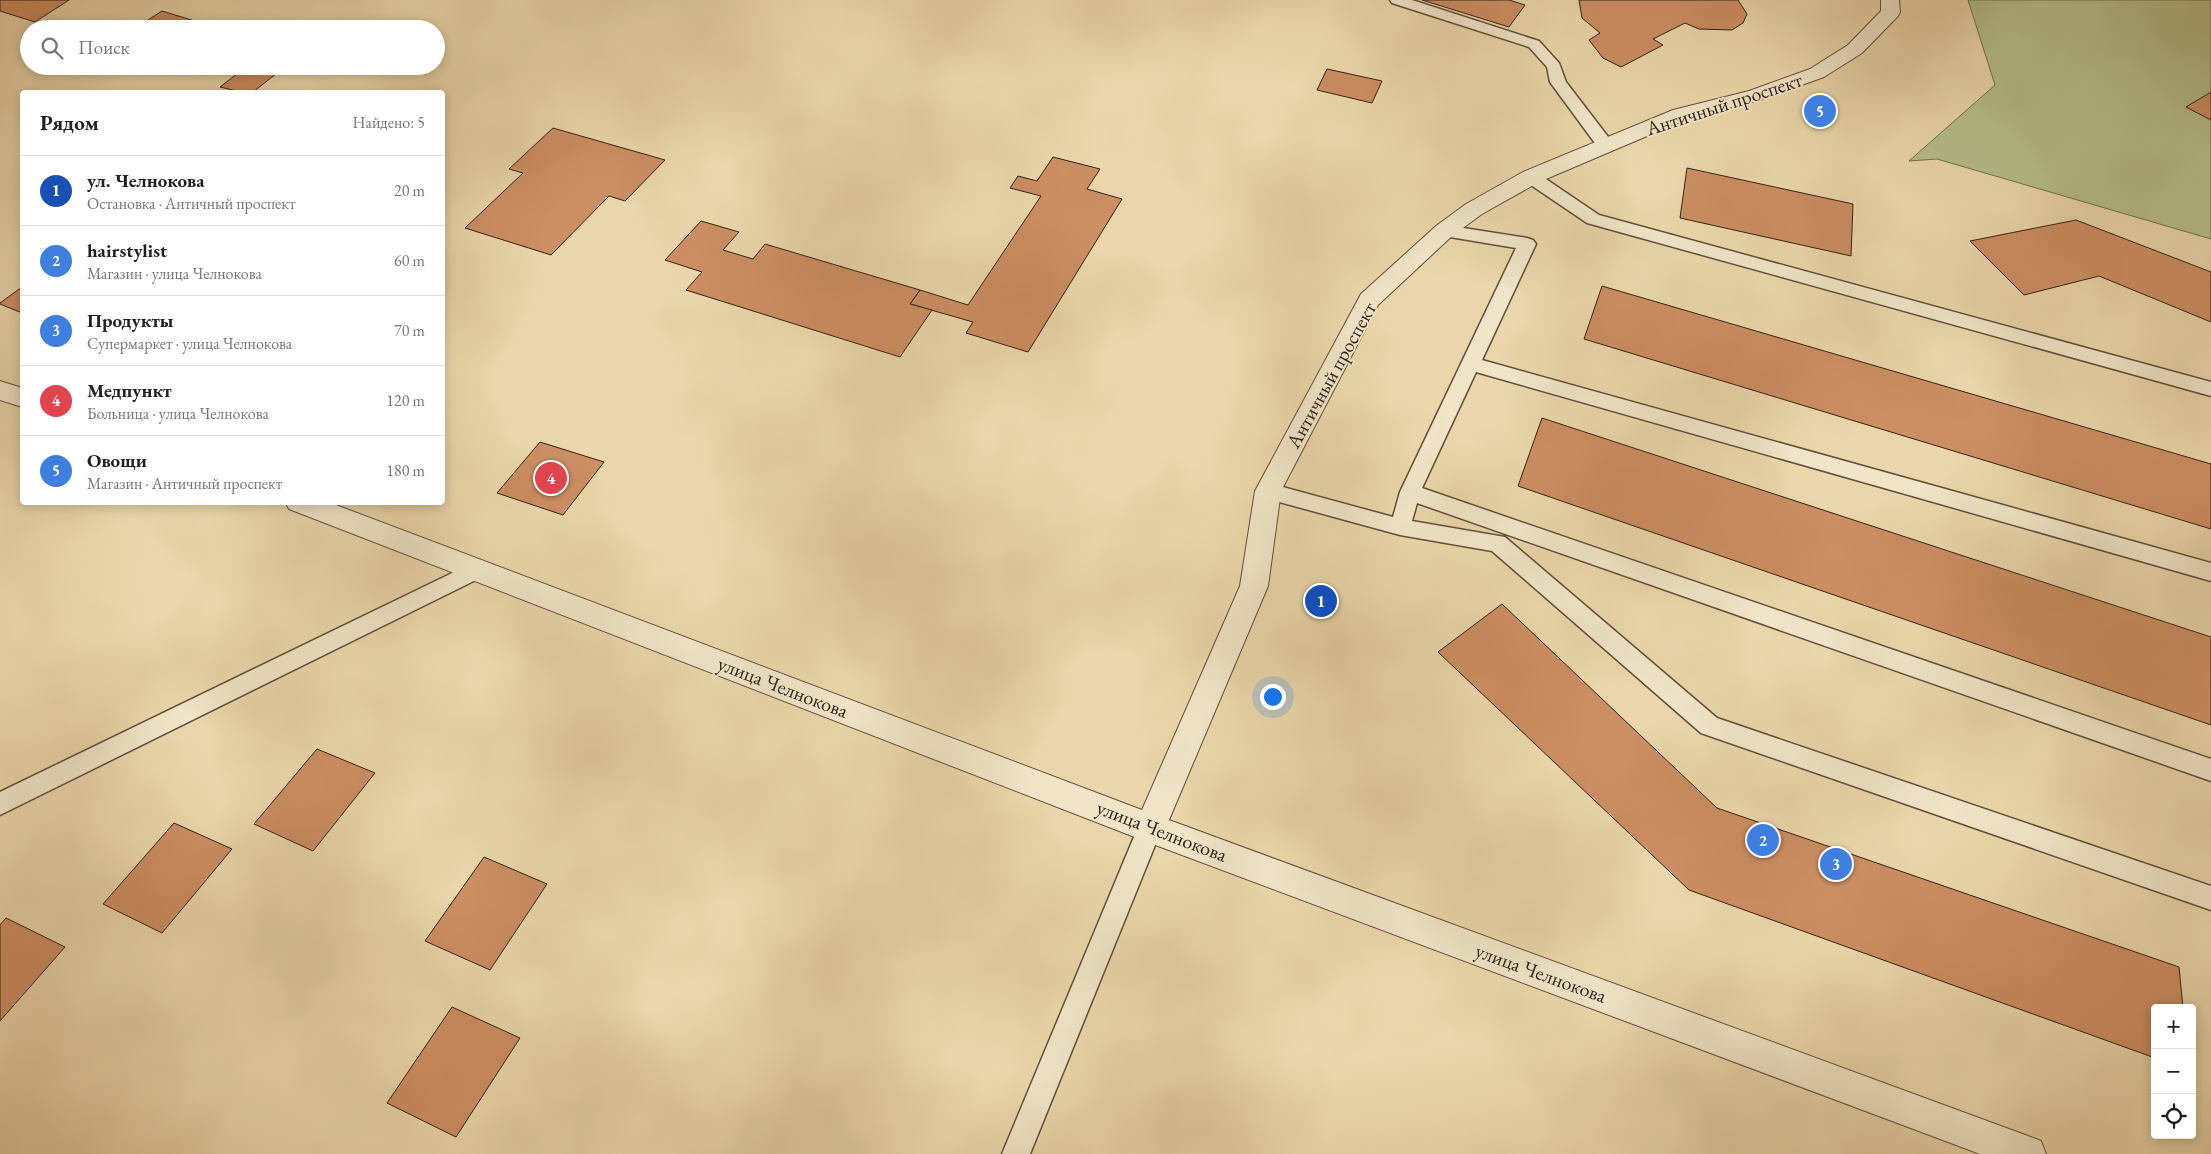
<!DOCTYPE html>
<html lang="ru">
<head>
<meta charset="utf-8">
<style>
	body { margin:0; font-family:"EB Garamond",serif; background:#f6f6f6; color:#202124 }
	.controls { position:absolute; right:15px; bottom:15px; display:grid; overflow:hidden; border-radius:5px; box-shadow:0 2px 12px #0003 }
	.controls button { width:45px; height:45px; display:grid; place-items:center; padding:0; border:0; border-bottom:1px solid #e0e0e0; background:#fff; color:#202124; font:25px sans-serif }
	.you { position:absolute; left:1272px; top:696px; width:18px; height:18px; margin:-12px; border:4px solid #fff; border-radius:50%; background:#1a73e8; box-shadow:0 0 0 8px #1a73e833 }
	.badge { display:grid; place-items:center; width:32px; height:32px; border-radius:50%; background:#db2777; color:#fff; font-size:16px; font-weight:700 }
	.pin { position:absolute; translate:-50% -50%; border:2px solid #fff; box-shadow:0 1px 5px #0006 }
	.list { margin:0; padding:0; list-style:none }
	h2 { display:flex; justify-content:space-between; align-items:center; height:65px; margin:0; padding:0 20px; font-size:21px }
	h2 small { font-size:16px; font-weight:400; color:#757577 }
	.list li { display:grid; grid-template-columns:32px 1fr auto; gap:15px; align-items:center; box-sizing:border-box; height:70px; padding:0 20px; border-top:1px solid #e0e0e0 }
	.list b { display:block; font-size:19px; white-space:nowrap }
	.list p { margin:0; font-size:16px; white-space:nowrap; color:#757577 }
	.list em { font-size:16px; font-style:normal; color:#757577 }
	.icon { flex:none; width:28px; height:28px; fill:none; stroke:currentColor; stroke-width:2; stroke-linecap:round; stroke-linejoin:round }
	.map { position:relative; flex:none; width:2211px; height:1154px; overflow:hidden }
	.search { position:absolute; background:#fff; box-shadow:0 2px 12px #0003; left:20px; top:20px; width:425px; height:55px; display:flex; align-items:center; gap:12px; box-sizing:border-box; padding:0 18px; border-radius:28px; color:#757577; font-size:19px }
	.panel { position:absolute; background:#fff; box-shadow:0 2px 12px #0003; left:20px; top:90px; width:425px; height:415px; border-radius:5px }
	.map>svg:first-child { display:block }
	.green { fill:#b5be8a; stroke:#747050 }
	.building { fill:#cc8e63; stroke:#332216 }
	.lines { fill:none; stroke-linecap:round; stroke-linejoin:round }
	.service-casing { stroke:#614f3b; stroke-width:3 }
	.minor-casing { stroke:#614f3b; stroke-width:2 }
	.service { fill:#f1e4c8; fill-rule:evenodd }
	.minor { fill:#f1e4c8; fill-rule:evenodd }
	.labels { text-anchor:middle; dominant-baseline:central; stroke-width:4; stroke-linejoin:round; paint-order:stroke }
	.street-label { font-size:20px; fill:#332216; stroke:#f1e4c8 }
</style>
</head>
<body>
<div class="map">
<svg width="2211" height="1154" viewBox="0 0 2211 1154">
	<rect width="100%" height="100%" fill="#ead6aa"/>
	<filter id="stains"><feTurbulence type="fractalNoise" baseFrequency=".004" numOctaves="4"/><feColorMatrix values="0 0 0 0 .2 0 0 0 0 .09 0 0 0 0 .02 0 0 0 .5 -.17"/></filter>
	<radialGradient id="worn" r=".72"><stop offset=".6" stop-color="#630" stop-opacity="0"/><stop offset="1" stop-color="#630" stop-opacity=".3"/></radialGradient>
	<polygon class="green" points="1968,0 2211,0 2211,239 1937,159 1909,161 1995,85"/>
	<g class="building">
		<polygon points="0,0 69,0 35,22 0,11"/>
		<polygon points="1422,0 1509,0 1525,5 1509,27"/>
		<polygon points="1579,0 1738,0 1747,14 1743,23 1732,30 1699,29 1685,23 1653,39 1663,45 1621,67 1603,58 1589,40 1600,33 1582,18"/>
		<polygon points="162,11 221,29 134,29"/>
		<polygon points="247,66 286,66 253,92 241,92 220,87"/>
		<polygon points="1327,69 1382,81 1372,103 1317,90"/>
		<polygon points="2211,92 2211,120 2186,107"/>
		<polygon points="553,128 665,160 625,201 609,196 551,255 465,228 523,173 509,169"/>
		<polygon points="1053,157 1100,169 1087,189 1122,199 1028,352 966,333 973,322 910,304 920,290 968,305 1041,196 1010,188 1018,176 1037,181"/>
		<polygon points="1687,168 1853,204 1851,256 1680,218"/>
		<polygon points="2076,220 2211,272 2211,322 2099,276 2024,295 1970,241"/>
		<polygon points="701,221 739,232 723,250 753,259 765,244 920,290 910,304 932,310 900,357 686,290 702,272 665,260"/>
		<polygon points="1602,286 2211,464 2211,529 1584,339"/>
		<polygon points="22,287 22,313 0,304 0,303"/>
		<polygon points="1542,418 2211,637 2211,725 1518,486"/>
		<polygon points="540,442 604,462 563,515 497,493"/>
		<polygon points="1502,604 1717,808 2179,967 2183,1008 2155,1008 2155,1058 1689,890 1438,652"/>
		<polygon points="317,749 375,773 313,851 254,824"/>
		<polygon points="174,823 232,849 162,933 103,904"/>
		<polygon points="484,857 547,884 490,970 425,941"/>
		<polygon points="6,918 65,947 0,1021 0,925"/>
		<polygon points="452,1007 520,1038 456,1137 387,1103"/>
	</g>
	<g class="lines">
		<g class="service-casing">
			<g id="service">
				<polygon points="1390,0 1412,0 1539,41 1559,63 1566,82 1612,142 1614,146 1612,150 1600,150 1550,82 1547,67 1529,47 1392,3"/>
				<polygon points="1531,172 1537,173 1599,215 2211,382 2211,396 1587,223 1525,181 1523,177 1525,173"/>
				<polygon points="1444,225 1527,238 1533,240 1536,244 1482,360 2211,563 2211,581 1476,372 1422,488 2211,759 2211,781 1417,503 1412,521 1505,537 1717,718 2211,886 2211,910 1701,733 1492,551 1400,535 1261,497 1258,491 1261,485 1268,483 1393,517 1400,492 1516,248 1438,235 1435,231 1438,227"/>
				<polygon points="477,561 484,564 488,570 484,576 0,815 0,792"/>
				<polygon points="1150,817 1159,820 1162,828 1030,1154 1002,1154 1141,820"/>
			</g>
		</g>
		<g class="minor-casing">
			<g id="minor">
				<polygon points="1881,0 1899,0 1900,12 1898,16 1862,53 1824,77 1763,99 1687,119 1539,182 1482,214 1452,236 1378,305 1281,491 1268,586 1169,820 2028,1136 2041,1141 2046,1154 1980,1154 1150,843 289,509 285,502 328,502 1142,810 1240,586 1255,491 1361,294 1436,226 1466,204 1523,172 1673,110 1749,91 1810,69 1848,45 1881,11"/>
				<polygon points="0,381 22,388 22,407 0,400"/>
			</g>
		</g>
		<use href="#service" class="service"/>
		<use href="#minor" class="minor"/>
	</g>
	<g class="labels">
		<g class="street-label">
			<text transform="translate(1724 104) rotate(-18)">Античный проспект</text>
			<text transform="translate(1331 375) rotate(-61)">Античный проспект</text>
			<text transform="translate(783 687) rotate(21)">улица Челнокова</text>
			<text transform="translate(1162 831) rotate(21)">улица Челнокова</text>
			<text transform="translate(1541 973) rotate(20)">улица Челнокова</text>
		</g>
	</g>
	<rect width="100%" height="100%" filter="url(#stains)"/>
	<rect width="100%" height="100%" fill="url(#worn)"/>
</svg>
<div class="controls">
<button>+</button>
<button>−</button>
<button><svg class="icon" aria-label="locate" viewBox="0 0 24 24"><circle cx="12" cy="12" r="6"/><path d="M12 2v4M12 18v4M2 12h4M18 12h4"/></svg></button>
</div>
<div class="you"></div>
<div class="pin badge" style="left:1321px;top:601px;background:#1a4fb4">1</div>
<div class="pin badge" style="left:1763px;top:840px;background:#3f7fe0">2</div>
<div class="pin badge" style="left:1836px;top:864px;background:#3f7fe0">3</div>
<div class="pin badge" style="left:551px;top:478px;background:#e0444e">4</div>
<div class="pin badge" style="left:1820px;top:111px;background:#3f7fe0">5</div>
<div class="search"><svg class="icon" aria-label="search" viewBox="0 0 24 24"><circle cx="10" cy="10" r="6"/><path d="M15 15l6 6"/></svg>Поиск</div>
<section class="panel">
<h2>Рядом<small>Найдено: 5</small></h2>
<ul class="list">
<li><span class="badge" style="background:#1a4fb4">1</span><div><b>ул. Челнокова</b><p>Остановка · Античный проспект</p></div><em>20 m</em></li>
<li><span class="badge" style="background:#3f7fe0">2</span><div><b>hairstylist</b><p>Магазин · улица Челнокова</p></div><em>60 m</em></li>
<li><span class="badge" style="background:#3f7fe0">3</span><div><b>Продукты</b><p>Супермаркет · улица Челнокова</p></div><em>70 m</em></li>
<li><span class="badge" style="background:#e0444e">4</span><div><b>Медпункт</b><p>Больница · улица Челнокова</p></div><em>120 m</em></li>
<li><span class="badge" style="background:#3f7fe0">5</span><div><b>Овощи</b><p>Магазин · Античный проспект</p></div><em>180 m</em></li>
</ul>
</section>
</div>
</body>
</html>
